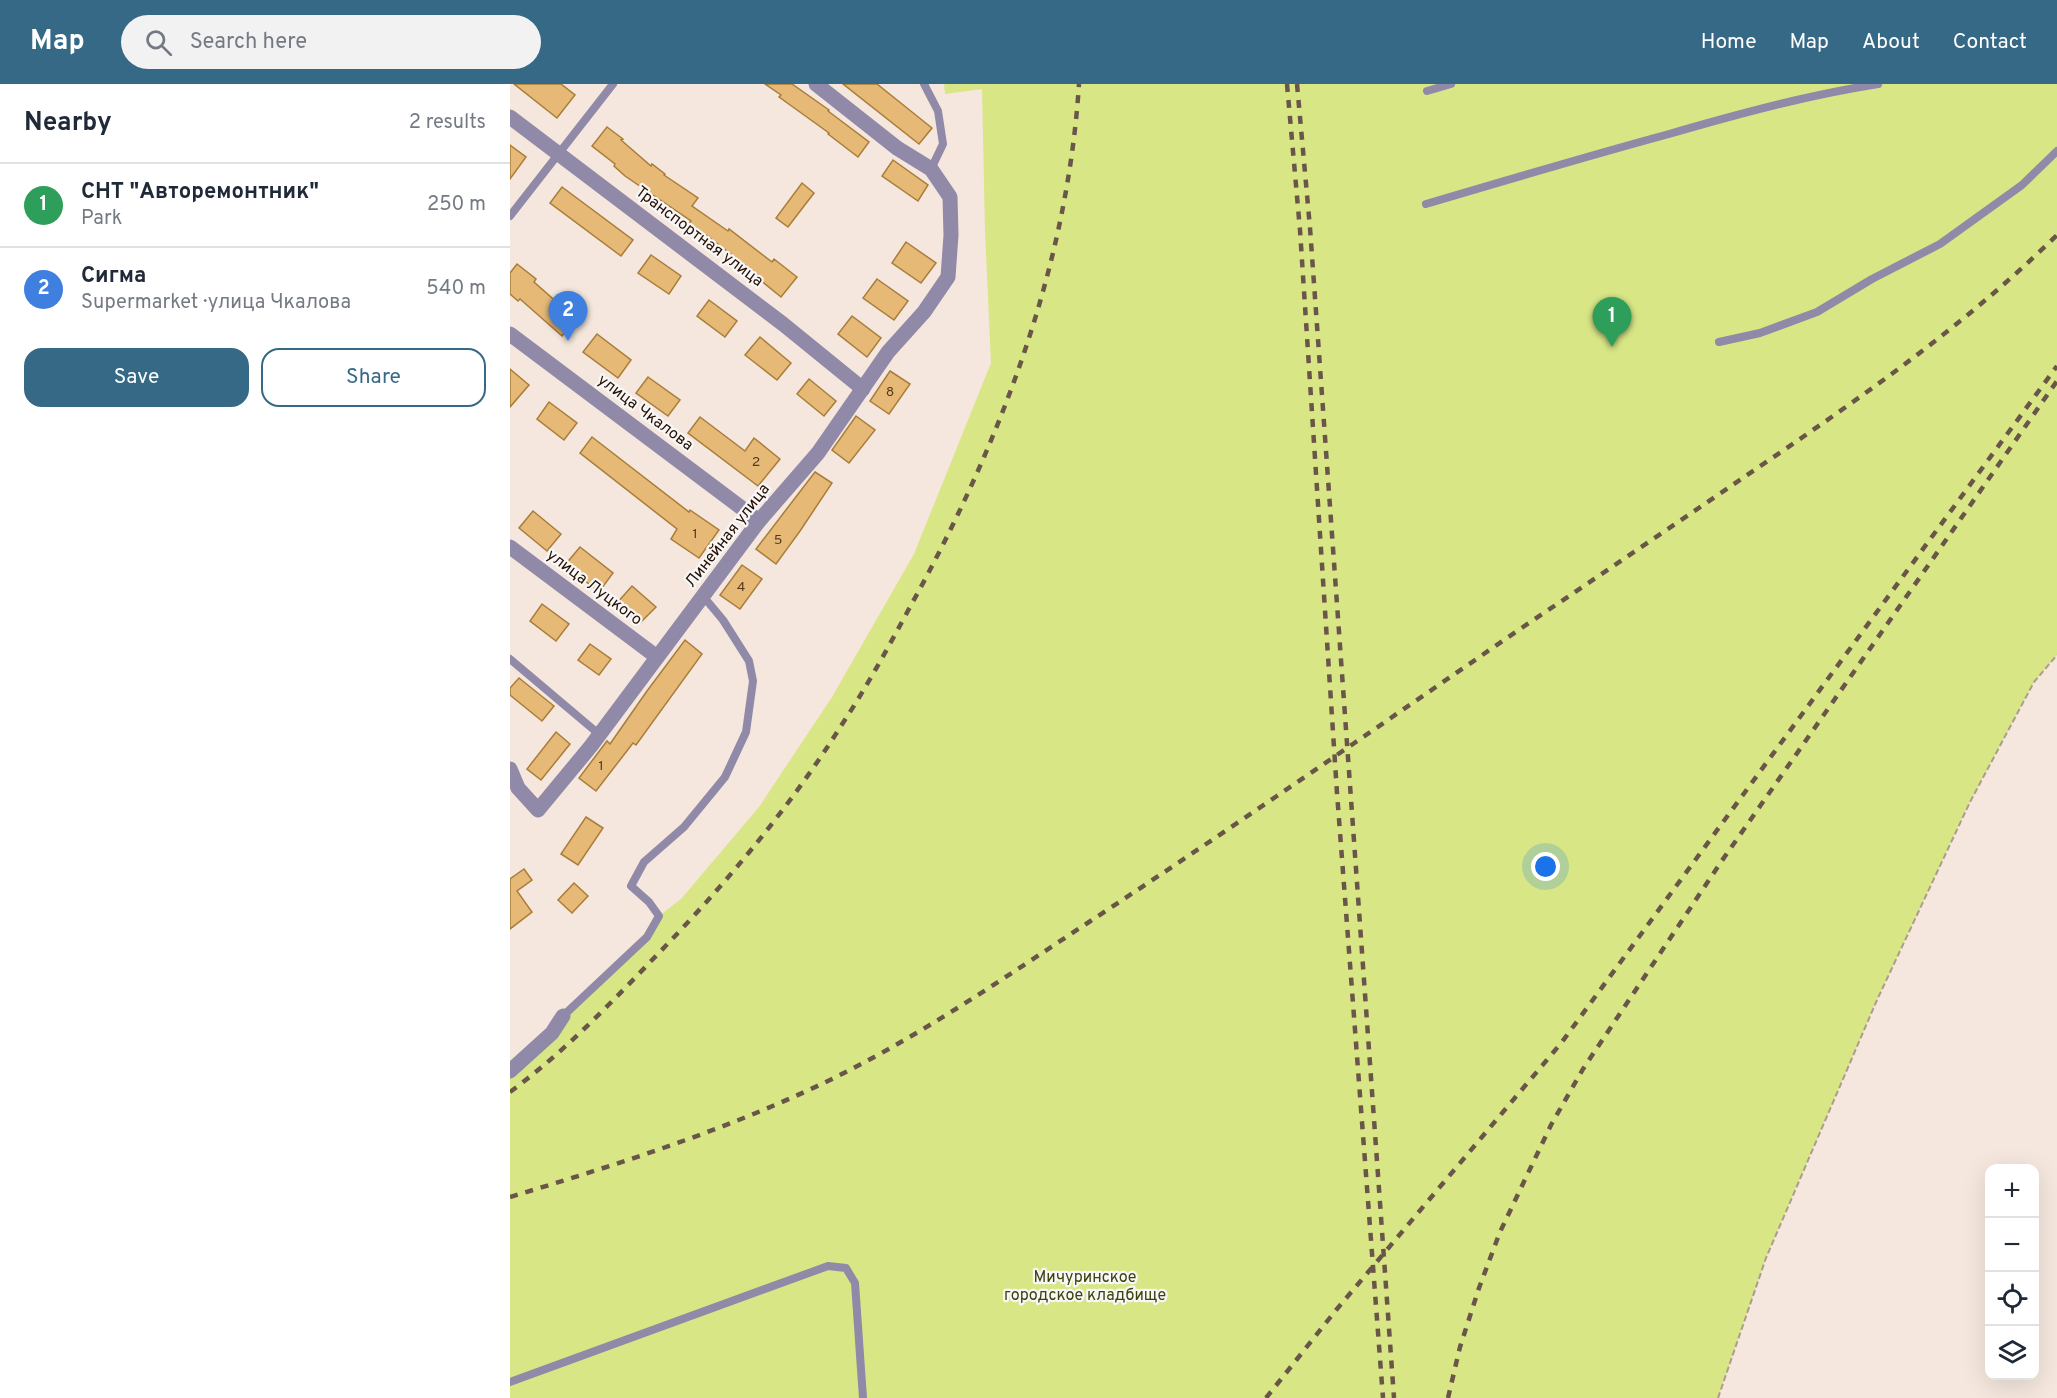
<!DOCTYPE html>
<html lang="en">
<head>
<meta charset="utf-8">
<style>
	body { margin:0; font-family:Overpass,sans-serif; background:#f2f2f3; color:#1f2937 }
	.controls { position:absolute; right:18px; bottom:18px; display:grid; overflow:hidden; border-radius:12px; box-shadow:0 6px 24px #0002 }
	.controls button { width:54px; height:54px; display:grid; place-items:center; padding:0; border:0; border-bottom:2px solid #e0e1e3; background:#fff; color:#1f2937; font:30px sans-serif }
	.you { position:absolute; left:1036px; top:783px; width:21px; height:21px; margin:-15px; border:4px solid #fff; border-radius:50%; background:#1a73e8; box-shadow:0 0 0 9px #1a73e833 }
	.badge { display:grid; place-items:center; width:39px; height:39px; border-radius:50%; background:#366986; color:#fff; font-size:20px; font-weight:700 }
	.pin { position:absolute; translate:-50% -50px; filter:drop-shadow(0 2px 3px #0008) }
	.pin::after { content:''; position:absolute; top:32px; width:21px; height:18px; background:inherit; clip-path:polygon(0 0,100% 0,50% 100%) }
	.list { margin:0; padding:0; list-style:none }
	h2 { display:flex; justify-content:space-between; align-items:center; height:78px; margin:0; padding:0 24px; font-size:26px }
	h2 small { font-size:20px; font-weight:400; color:#747a83 }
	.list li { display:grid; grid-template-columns:39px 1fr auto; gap:18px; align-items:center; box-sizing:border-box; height:84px; padding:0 24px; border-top:2px solid #e0e1e3 }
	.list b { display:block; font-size:22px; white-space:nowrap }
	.list p { margin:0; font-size:20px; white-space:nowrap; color:#747a83 }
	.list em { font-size:20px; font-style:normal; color:#747a83 }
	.actions { display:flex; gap:12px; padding:18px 24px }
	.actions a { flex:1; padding:14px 0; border:2px solid #366986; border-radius:18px; text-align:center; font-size:21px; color:#366986 }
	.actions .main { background:#366986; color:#fff }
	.icon { flex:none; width:33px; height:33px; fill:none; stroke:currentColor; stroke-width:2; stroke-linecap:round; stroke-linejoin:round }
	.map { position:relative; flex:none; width:1547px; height:1314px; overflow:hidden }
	header { display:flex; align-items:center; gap:36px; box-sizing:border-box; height:84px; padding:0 30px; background:#366986; color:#fff }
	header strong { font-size:28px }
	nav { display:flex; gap:33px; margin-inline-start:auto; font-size:21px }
	.search { width:420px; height:54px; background:#f2f2f3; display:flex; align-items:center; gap:15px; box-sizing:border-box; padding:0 21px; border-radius:33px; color:#747a83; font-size:22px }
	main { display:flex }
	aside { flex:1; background:#fff }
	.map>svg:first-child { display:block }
	.green { fill:#d8e686 }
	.building { fill:#e7b977; stroke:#a87d3a; stroke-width:1.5 }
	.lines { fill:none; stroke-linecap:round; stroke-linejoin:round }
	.path { stroke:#ad9b8f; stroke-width:2; stroke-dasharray:6 3; stroke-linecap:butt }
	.lane { stroke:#9089a7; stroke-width:8 }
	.street { stroke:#9089a7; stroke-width:15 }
	.rail { stroke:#6a5648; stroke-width:4.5; stroke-dasharray:8 8; stroke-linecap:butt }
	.labels { text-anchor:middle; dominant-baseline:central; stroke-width:4.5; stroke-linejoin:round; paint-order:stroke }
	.number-label { font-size:14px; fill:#573a1e }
	.street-label { font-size:16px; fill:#270f00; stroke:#f7f7f7 }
	.park-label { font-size:16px; fill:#3c420c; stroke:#f7f7f7 }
</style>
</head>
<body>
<header>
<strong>Map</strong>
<div class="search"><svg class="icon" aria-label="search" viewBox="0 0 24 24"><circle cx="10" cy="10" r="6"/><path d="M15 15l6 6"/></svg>Search here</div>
<nav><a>Home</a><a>Map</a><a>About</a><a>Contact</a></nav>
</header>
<main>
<aside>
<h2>Nearby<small>2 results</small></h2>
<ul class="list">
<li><span class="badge" style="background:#2e9e5b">1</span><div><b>СНТ &quot;Авторемонтник&quot;</b><p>Park</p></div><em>250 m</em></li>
<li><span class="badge" style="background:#3f7fe0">2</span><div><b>Сигма</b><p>Supermarket · улица Чкалова</p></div><em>540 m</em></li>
</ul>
<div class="actions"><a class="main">Save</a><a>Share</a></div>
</aside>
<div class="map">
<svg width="1547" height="1314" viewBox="0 0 1547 1314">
	<rect width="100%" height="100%" fill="#f5e7dd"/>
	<polygon class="green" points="434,0 1547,0 1547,571 1524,598 1460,718 1367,916 1256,1174 1208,1314 0,1314 0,987 137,853 149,832 171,815 249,723 322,613 404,470 481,279 475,148 472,5 435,10"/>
	<g class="building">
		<polygon points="4,0 51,0 65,11 47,34"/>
		<polygon points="255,0 282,0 319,26 318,27 359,58 348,73 318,50 319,49 269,13 271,11"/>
		<polygon points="333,0 367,0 422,44 409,60"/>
		<polygon points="97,43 113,55 111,56 141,82 142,80 155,90 154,91 188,114 182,122 218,147 219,145 262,178 264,175 287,193 271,213 249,195 251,193 196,151 194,154 177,142 181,137 115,92 104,82 105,80 82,62"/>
		<polygon points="0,61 16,73 0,95"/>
		<polygon points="383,76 418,101 408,117 372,92"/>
		<polygon points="292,99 304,109 278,143 266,134"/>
		<polygon points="52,103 123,156 111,172 40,119"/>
		<polygon points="396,158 426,179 411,199 382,179"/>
		<polygon points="141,171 171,192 159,210 128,189"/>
		<polygon points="7,180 26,195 24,198 66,235 52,252 10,215 8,217 0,210 0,189"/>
		<polygon points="367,195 398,217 384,236 353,214"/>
		<polygon points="199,216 227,237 215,253 187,232"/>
		<polygon points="342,232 371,254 357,273 328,250"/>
		<polygon points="87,250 121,276 108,294 73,268"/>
		<polygon points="250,253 281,279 267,296 235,271"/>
		<polygon points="0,285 19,301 0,323"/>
		<polygon points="380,287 400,300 379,330 360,317"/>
		<polygon points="138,293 170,316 158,332 126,309"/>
		<polygon points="299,295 326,317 314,332 287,310"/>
		<polygon points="39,318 67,339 54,356 27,335"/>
		<polygon points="346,332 365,346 339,379 322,366"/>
		<polygon points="190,333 235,367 244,354 270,375 248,402 178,349"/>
		<polygon points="82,353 179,428 180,426 209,446 189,474 161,455 167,445 70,369"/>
		<polygon points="305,388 322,399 290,447 266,480 246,465"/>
		<polygon points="23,427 51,450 37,467 9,444"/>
		<polygon points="70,463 103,489 89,508 55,481"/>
		<polygon points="232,481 252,495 230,525 210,511"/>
		<polygon points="122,502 146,523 130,539 107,519"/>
		<polygon points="32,520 59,540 46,557 20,537"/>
		<polygon points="175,556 192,570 126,661 123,659 86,707 69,694 97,657 100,660 137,607"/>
		<polygon points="80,560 101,575 89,591 68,576"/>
		<polygon points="9,594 44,622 32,637 0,611 0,604"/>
		<polygon points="46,648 60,660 31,696 17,685"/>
		<polygon points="76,733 93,744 68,781 51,770"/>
		<polygon points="14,785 22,796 7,807 22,828 0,845 0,795"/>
		<polygon points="64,799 78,812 62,829 48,816"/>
	</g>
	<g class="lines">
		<polyline class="path" points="1208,1314 1256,1174 1367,916 1460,718 1524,598 1547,571"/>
		<g class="lane">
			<polyline points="414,0 428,27 433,60 421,85"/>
			<polyline points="917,7 941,0"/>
			<path d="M 916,120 C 997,96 1078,72 1159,50 C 1228,30 1298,11 1368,0"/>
			<polyline points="0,132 103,0"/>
			<polyline points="1209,258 1250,249 1307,228 1362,195 1430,160 1512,101 1547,67"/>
			<polyline points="0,575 90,651"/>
			<polyline points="53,932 137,853 149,832 139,818 121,802 134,778 174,743 215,693 236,648 243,597 239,577 213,536 193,512"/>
			<polyline points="0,1298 318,1182 336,1184 345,1199 353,1314"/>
		</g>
		<g class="street">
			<polyline points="0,33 273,240 353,305"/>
			<polyline points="0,250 249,437"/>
			<polyline points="0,463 147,573"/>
			<polyline points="0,685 8,704 28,726 81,662 249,437 308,369 378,268 414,228 438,193 441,151 440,113 421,85 387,64 306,0"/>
			<polyline points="0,987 42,949 53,932"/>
		</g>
		<g class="rail">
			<polyline points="777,0 790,146 827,709 873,1314"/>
			<polyline points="787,0 800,144 884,1314"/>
			<path d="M 0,1008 C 53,969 99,921 144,874 C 213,803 278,726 331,642 C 356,604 378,564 400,523 C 489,362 557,186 569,0"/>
			<path d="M 0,1113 C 112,1079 223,1044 328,992 C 416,948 497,892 579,838 C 725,742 869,642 1013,543 C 1092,490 1171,436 1249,383 C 1356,310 1454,242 1547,151"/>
			<polyline points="756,1314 827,1225 1052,958 1547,282"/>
			<polyline points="938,1314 950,1263 969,1204 990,1148 1041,1041 1073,985 1211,778 1547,297"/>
		</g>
	</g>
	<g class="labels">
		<g class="number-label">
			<text x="380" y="308">8</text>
			<text x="246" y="378">2</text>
			<text x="185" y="450">1</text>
			<text x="268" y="456">5</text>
			<text x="231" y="503">4</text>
			<text x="91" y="682">1</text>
		</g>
		<g class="street-label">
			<text transform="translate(189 153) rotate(37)">Транспортная улица</text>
			<text transform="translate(135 329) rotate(37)">улица Чкалова</text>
			<text transform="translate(218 452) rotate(-52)">Линейная улица</text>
			<text transform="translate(84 504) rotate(37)">улица Луцкого</text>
		</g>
		<g class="park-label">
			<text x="575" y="1194">Мичуринское<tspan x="575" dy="18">городское кладбище</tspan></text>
		</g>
	</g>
</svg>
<div class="controls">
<button>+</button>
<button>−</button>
<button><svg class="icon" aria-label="locate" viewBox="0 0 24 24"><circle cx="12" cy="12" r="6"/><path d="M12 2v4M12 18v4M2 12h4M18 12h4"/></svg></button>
<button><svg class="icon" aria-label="layers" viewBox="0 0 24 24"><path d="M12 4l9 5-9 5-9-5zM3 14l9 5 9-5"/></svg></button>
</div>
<div class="you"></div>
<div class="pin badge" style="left:1102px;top:263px;background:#2e9e5b">1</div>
<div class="pin badge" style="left:58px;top:257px;background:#3f7fe0">2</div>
</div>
</main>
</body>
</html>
